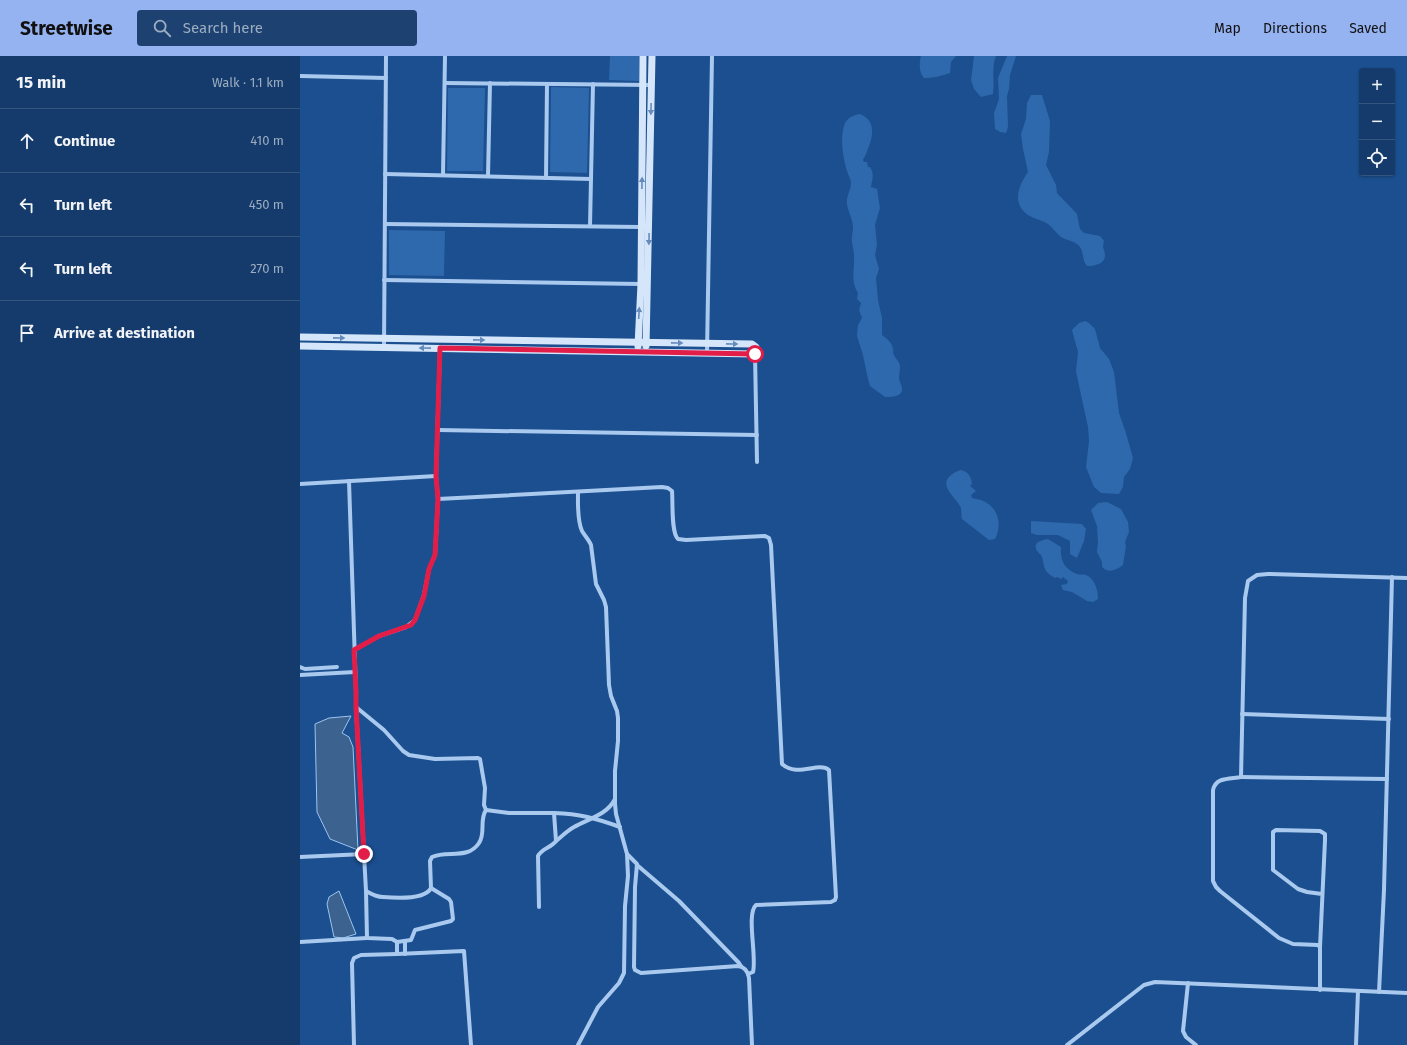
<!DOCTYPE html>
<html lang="en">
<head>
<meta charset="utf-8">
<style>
	body { margin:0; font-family:"Fira Sans",sans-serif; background:#1d4271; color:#f1f3f6 }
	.controls { position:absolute; right:12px; top:12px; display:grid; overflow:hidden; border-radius:4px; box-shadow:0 1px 3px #0004 }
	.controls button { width:36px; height:36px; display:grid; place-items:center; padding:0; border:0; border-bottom:1px solid #33557e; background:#143b6b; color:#f1f3f6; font:20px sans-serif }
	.stop { position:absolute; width:12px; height:12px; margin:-9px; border:3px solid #e11d48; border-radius:50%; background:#fff }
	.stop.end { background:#e11d48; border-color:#fff; box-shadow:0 1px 4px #0008 }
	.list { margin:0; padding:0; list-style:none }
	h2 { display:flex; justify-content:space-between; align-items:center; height:52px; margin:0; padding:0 16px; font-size:17px }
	h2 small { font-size:13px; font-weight:400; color:#9dadc1 }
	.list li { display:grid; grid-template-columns:26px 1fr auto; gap:12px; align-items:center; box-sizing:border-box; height:64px; padding:0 16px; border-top:1px solid #33557e }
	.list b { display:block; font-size:15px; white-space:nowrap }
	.list em { font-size:13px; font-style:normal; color:#9dadc1 }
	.icon { flex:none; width:22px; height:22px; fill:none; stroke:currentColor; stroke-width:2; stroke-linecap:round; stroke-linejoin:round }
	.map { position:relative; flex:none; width:1107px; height:989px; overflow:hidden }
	header { display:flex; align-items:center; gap:24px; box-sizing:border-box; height:56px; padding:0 20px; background:#95b2f1; color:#111 }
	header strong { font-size:19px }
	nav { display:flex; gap:22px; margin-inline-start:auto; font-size:14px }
	.search { width:280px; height:36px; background:#1d4271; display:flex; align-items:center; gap:10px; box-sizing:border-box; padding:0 14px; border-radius:4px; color:#9dadc1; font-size:15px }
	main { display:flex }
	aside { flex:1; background:#143b6b }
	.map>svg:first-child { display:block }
	.green { fill:#2e69ad }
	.water { fill:#3c6290; stroke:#9cc4f0 }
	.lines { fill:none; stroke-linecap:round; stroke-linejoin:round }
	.street { stroke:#a9c9ee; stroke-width:4 }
	.secondary { stroke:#d6e6fa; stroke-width:7 }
	.oneway { fill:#668bba }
	.route { stroke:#e11d48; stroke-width:5 }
</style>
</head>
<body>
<header>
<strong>Streetwise</strong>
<div class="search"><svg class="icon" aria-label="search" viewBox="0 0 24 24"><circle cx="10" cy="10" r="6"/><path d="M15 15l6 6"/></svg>Search here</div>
<nav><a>Map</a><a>Directions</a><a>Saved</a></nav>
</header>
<main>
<aside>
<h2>15 min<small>Walk · 1.1 km</small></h2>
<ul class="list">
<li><svg class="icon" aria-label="ahead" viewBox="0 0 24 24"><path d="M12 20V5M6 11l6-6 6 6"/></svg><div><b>Continue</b></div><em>410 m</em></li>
<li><svg class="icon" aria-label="left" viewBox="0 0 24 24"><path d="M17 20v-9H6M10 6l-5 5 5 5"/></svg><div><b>Turn left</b></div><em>450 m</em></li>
<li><svg class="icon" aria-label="left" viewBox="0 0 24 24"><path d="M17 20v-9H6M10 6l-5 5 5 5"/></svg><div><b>Turn left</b></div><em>270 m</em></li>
<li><svg class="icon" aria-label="arrive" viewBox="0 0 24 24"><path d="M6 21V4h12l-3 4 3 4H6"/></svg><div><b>Arrive at destination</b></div></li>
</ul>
</aside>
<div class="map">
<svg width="1107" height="989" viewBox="0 0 1107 989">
	<rect width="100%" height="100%" fill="#1b4f8f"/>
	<g class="green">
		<polygon points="310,0 339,0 339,25 309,24"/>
		<path d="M 621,0 L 656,0 L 651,6 L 650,17 C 642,20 632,22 624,22 C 619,17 619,6 621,0 Z"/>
		<path d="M 674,0 L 696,0 C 691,12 695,25 693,38 L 681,41 L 674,33 L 671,24 Z"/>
		<polygon points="707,0 716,0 710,19 709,33 707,40 708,71 706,77 700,76 695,73 694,57 699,43 698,22"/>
		<polygon points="251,31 289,32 287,117 250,116"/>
		<polygon points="148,32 185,32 183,115 147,115"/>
		<path d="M 731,39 L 742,39 L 750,65 L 749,96 L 746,109 L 756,129 L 757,137 L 777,158 L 780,173 L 784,177 L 800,180 L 804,185 C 802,193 804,192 805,198 C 806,208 794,210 787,210 C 781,203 785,194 777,188 C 773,185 766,184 761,181 C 756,177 753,172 748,168 C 742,164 734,163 728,159 C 711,147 719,129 728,116 L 723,93 L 721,78 L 726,63 L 727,47 Z"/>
		<path d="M 560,58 C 577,65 573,82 567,95 C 566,99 564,101 563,104 L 564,106 L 567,106 L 568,111 L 570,111 C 575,119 572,123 571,131 L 577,133 L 580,152 L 575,169 L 577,189 L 575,199 L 579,213 L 576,222 L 578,244 L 582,262 L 582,279 C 586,282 592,286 593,293 C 594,296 592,295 594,299 C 596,303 599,305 600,310 C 600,314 599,319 599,323 C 600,328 605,333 600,338 C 596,341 590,341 585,341 L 570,330 L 568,323 L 563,299 L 557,280 L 558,269 L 562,262 L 559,254 L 561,247 L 557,243 L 558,237 C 550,225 555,213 554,199 C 554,193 551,187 552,181 C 552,178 553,175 553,172 C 553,163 548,156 547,148 C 546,140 551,134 551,127 C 551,123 548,119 547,115 C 543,102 540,83 544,70 C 546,62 553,59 560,58 Z"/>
		<polygon points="89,174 145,175 144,220 89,219"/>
		<polygon points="785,265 789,267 795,273 800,292 809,303 814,316 819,357 825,374 833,402 830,413 824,421 823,431 819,438 801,437 794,431 786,411 789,385 788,371 778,325 776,315 778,296 772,274 779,267"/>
		<path d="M 661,414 C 669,416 671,421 672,428 L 670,430 L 676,435 L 671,439 L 672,442 C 675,443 678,443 681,444 C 698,450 703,468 695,483 L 689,484 L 662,463 C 661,459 662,453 660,450 C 655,441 639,430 650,420 C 653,417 657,415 661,414 Z"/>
		<path d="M 807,446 L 821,453 L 828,466 L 829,476 L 825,486 L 826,490 L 823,509 C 816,514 809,518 802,511 L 802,506 L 797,496 L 798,486 L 797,470 L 791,454 L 798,447 Z"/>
		<polygon points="731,465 782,468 786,473 784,485 777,502 770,498 770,485 758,479 737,479 731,477"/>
		<path d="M 748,483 L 761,491 C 760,504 764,513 777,518 C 780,519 783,518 786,519 C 795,523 798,534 798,543 L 793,546 L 787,545 L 772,536 L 763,534 L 761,529 L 767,528 L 768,525 L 763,521 L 761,523 L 757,521 L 755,522 C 743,515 745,512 742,501 C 741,498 740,499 738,496 C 731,487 741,484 748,483 Z"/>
	</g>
	<g class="water">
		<polygon points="51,660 42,677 49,681 53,691 58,794 30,783 17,756 15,668 29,662"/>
		<polygon points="39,835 56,878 43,882 34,881 27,848 29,841"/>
	</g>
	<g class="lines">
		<g class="street">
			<polyline points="0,20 86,22"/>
			<polyline points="145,27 352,29"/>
			<polyline points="85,118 291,123"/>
			<polyline points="143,119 145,0"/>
			<polyline points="188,120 190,27"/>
			<polyline points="246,122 247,28"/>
			<polyline points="85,168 341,171"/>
			<polyline points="290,170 293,28"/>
			<polyline points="84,224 341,228"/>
			<polyline points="84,291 86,0"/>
			<path d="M 140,292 L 136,420 L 138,443 L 362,431 L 368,432 L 372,435 C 373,446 371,477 378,483 L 386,484 L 465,480 L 469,482 L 471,489 L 482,708 C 498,722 518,705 529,714 L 536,841 L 535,844 L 531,846 L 456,849 C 446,858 457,900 453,916 L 448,918"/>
			<polyline points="407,297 412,0"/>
			<polyline points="455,298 457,406"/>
			<polyline points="138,374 457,379"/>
			<polyline points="49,425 56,636 56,651 66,835 67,882 92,883 97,886 111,884 115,874 151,865 153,863 151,846 149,843 131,832"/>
			<polyline points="0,428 136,420"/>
			<path d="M 278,436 C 278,448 277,464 282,475 C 285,480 289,484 291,489 L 296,528 L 304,544 L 306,551 L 309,629 L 311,640 L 317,655 L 318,662 L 318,685 L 315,715 L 315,748 L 316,758 L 327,798 L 337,808 L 335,831 L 334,911 L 335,914 L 341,917 L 438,910 C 445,911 448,915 449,922 L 452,989"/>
			<polyline points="54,594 79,580 106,571 115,564 124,539 129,513 135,499 138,443"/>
			<polyline points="0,611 5,613 37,611"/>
			<polyline points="0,619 55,616"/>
			<path d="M 56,651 L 84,674 L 103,695 L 109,699 L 135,703 L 178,702 L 180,703 L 185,732 L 184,749 L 186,754 C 179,764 186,777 179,787 C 168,804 147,794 132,801 L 130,805 L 131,832 C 125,844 95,842 83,841 C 77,841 71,838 66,835"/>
			<polyline points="942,658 1089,663"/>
			<polyline points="941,721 1087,723"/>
			<path d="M 186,754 L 209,757 L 254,757 L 256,785 C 251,792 242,792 238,800 L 239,851"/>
			<path d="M 254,757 C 280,758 295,762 320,771"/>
			<path d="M 256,785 C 262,780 267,775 274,771 C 288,763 307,759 315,743"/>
			<polyline points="0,801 64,798"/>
			<polyline points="337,809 379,845 439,907 441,910"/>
			<polyline points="105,885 105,898"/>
			<polyline points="0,886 67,882"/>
			<polyline points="1020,891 1025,784 1025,778 1020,775 976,774 973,776 973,814 998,833 1007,836 1022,838"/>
			<polyline points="97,898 97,886"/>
			<polyline points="888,927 883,975 886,981 896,989"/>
			<path d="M 1020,934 L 1020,891 L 1018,889 L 993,888 L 979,882 L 920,835 L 916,831 L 913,825 L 913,734 C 916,721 929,723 941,721 L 945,542 L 948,525 L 957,519 L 968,518 L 1107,522"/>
			<polyline points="1079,936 1084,834 1092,521"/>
			<polyline points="54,989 52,907 54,902 61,899 97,898 164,895 171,989"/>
			<polyline points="278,989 298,951 319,927 324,917 325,850 328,820 327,798"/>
			<polyline points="767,989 844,929 855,926 1107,937"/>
			<polyline points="1056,989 1058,935"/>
		</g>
		<g class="secondary">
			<polyline points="0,281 452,288 456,291 455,298 0,290"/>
			<polyline points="338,290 341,228 343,0"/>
			<polyline points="346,290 352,0"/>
		</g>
	</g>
	<defs><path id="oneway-solid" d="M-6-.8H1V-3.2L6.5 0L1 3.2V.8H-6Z"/></defs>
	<g class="oneway">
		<use href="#oneway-solid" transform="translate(351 53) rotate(91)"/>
		<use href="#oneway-solid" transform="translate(342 127) rotate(-89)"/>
		<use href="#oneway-solid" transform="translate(349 183) rotate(91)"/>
		<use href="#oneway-solid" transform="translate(339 257) rotate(-87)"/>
		<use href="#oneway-solid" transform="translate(39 282) rotate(1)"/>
		<use href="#oneway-solid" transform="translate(179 284) rotate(1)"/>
		<use href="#oneway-solid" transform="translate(377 287) rotate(1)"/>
		<use href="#oneway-solid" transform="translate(432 288) rotate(1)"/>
		<use href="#oneway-solid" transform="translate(125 292) rotate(-179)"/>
	</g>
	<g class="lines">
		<polyline class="route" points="64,798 56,651 56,636 54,594 79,580 111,569 115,564 124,540 129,513 135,499 138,443 136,420 140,292 455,298"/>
	</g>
</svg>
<div class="controls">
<button>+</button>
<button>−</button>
<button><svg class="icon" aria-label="locate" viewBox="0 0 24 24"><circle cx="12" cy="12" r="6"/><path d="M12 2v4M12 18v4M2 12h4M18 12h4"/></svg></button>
</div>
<div class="stop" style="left:455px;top:298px"></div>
<div class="stop end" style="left:64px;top:798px"></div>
</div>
</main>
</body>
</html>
